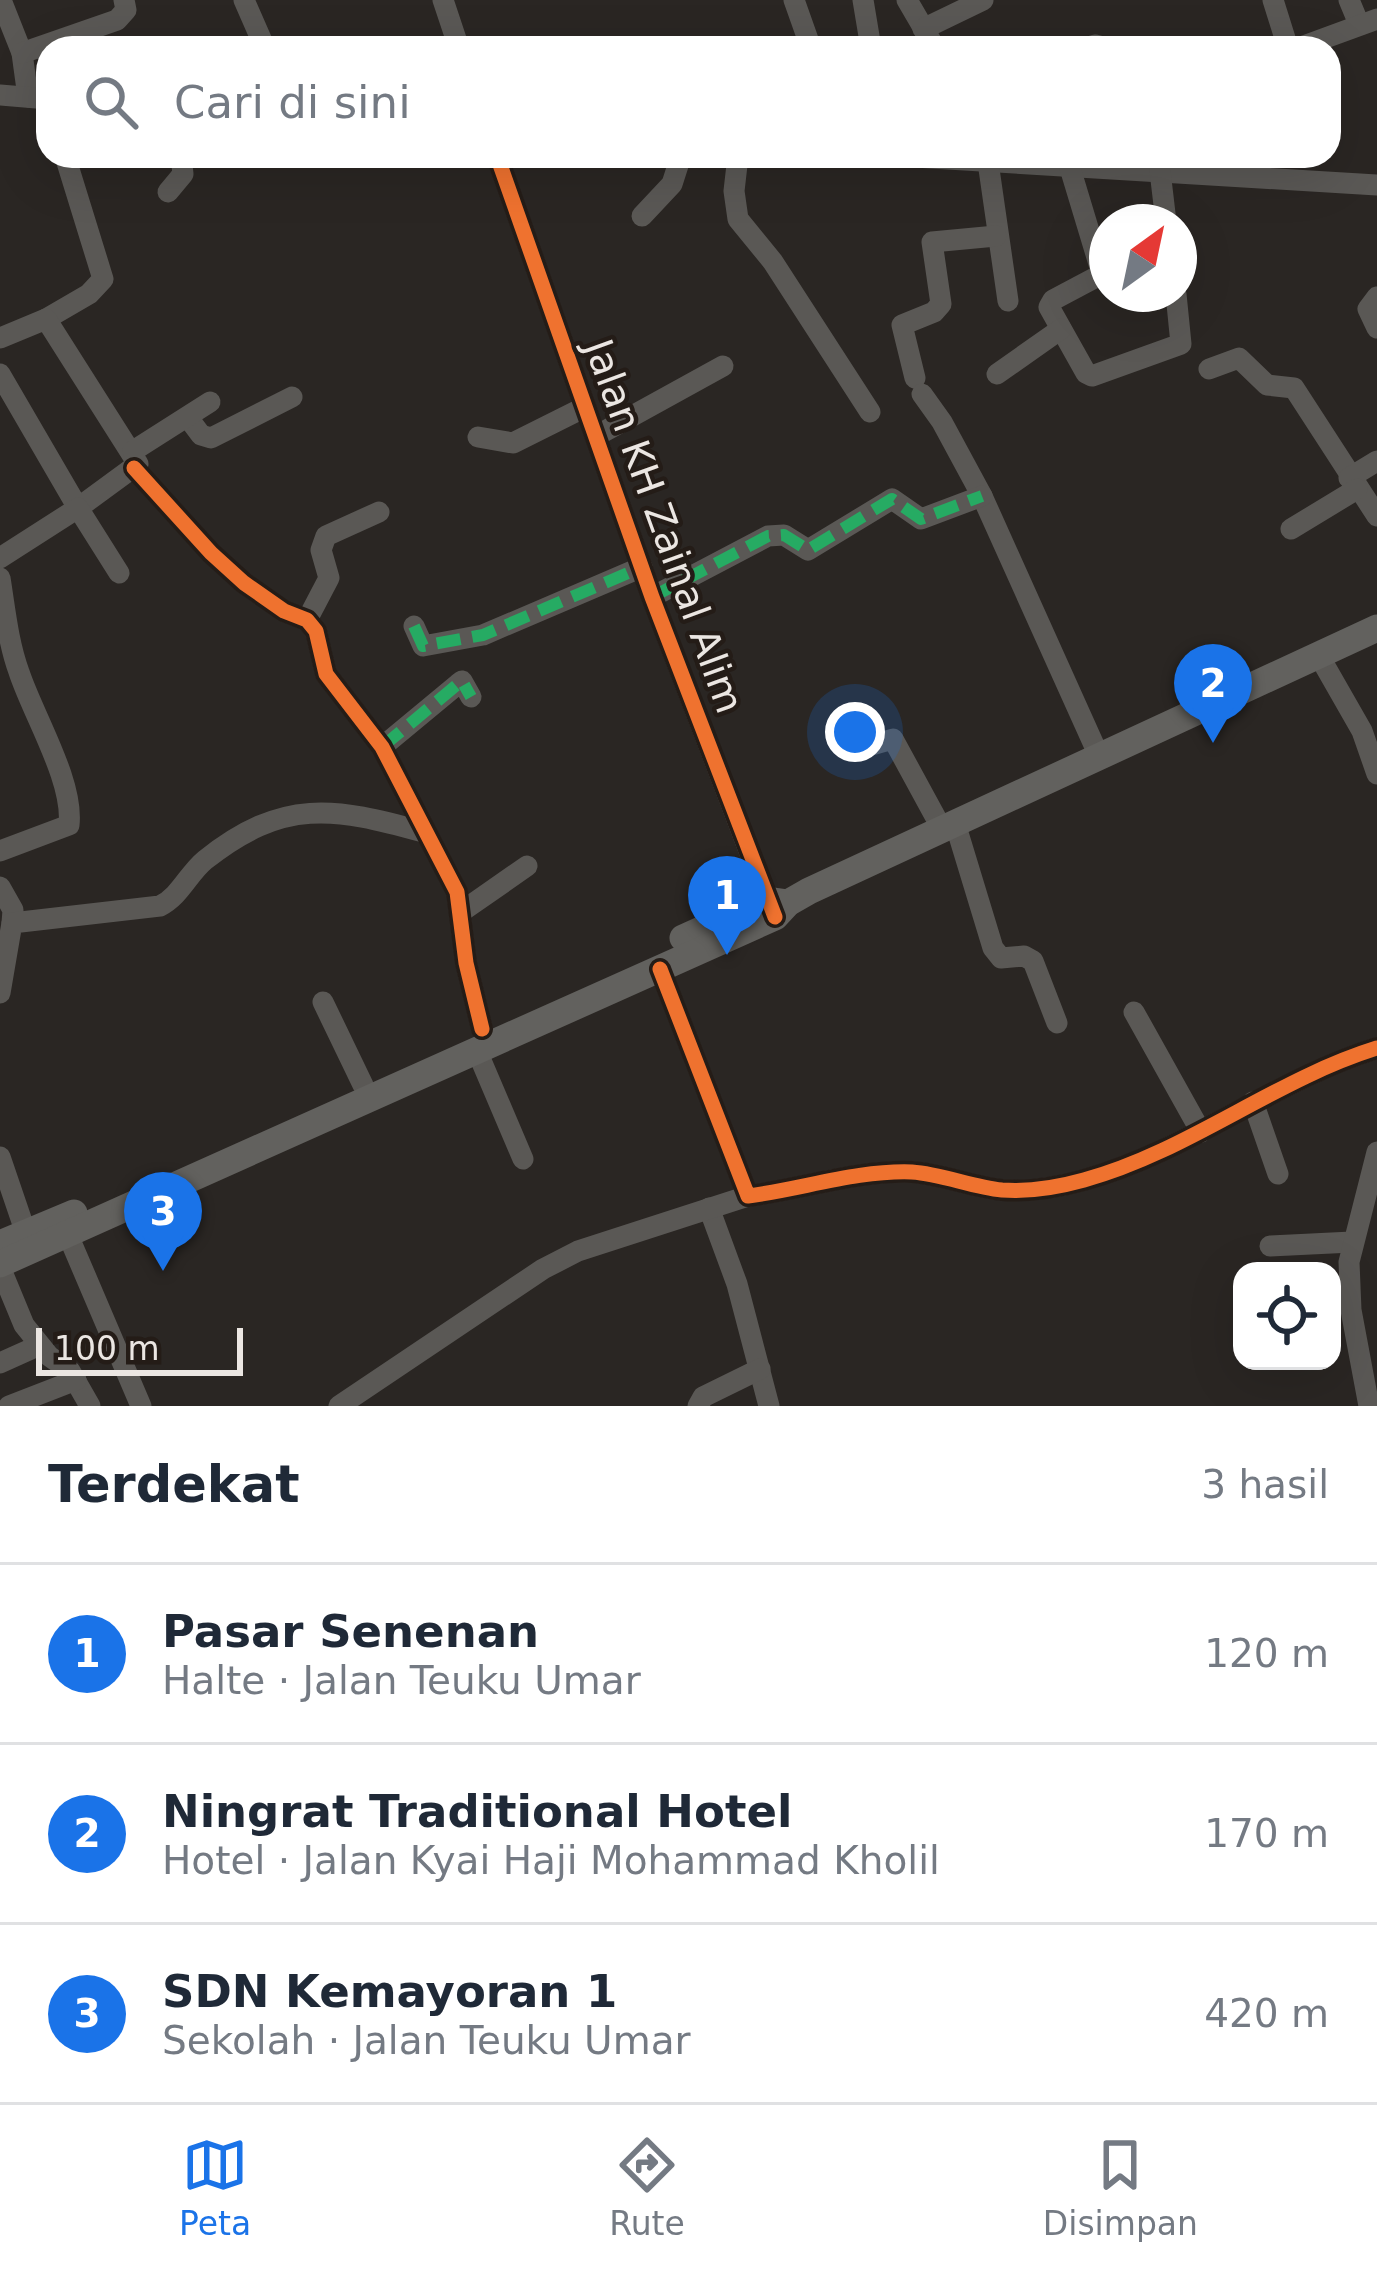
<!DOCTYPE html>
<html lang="id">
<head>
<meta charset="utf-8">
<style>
	body { margin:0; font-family:"DejaVu Sans",sans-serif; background:#f2f2f3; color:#1f2937 }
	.controls { position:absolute; right:36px; bottom:36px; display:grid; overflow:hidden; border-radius:24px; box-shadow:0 12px 48px #0002 }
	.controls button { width:108px; height:108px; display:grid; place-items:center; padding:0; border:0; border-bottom:3px solid #e0e1e3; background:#fff; color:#1f2937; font:60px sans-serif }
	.compass { position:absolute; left:1089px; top:204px; width:108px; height:108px; border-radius:50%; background:#fff; box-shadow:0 12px 48px #0002; rotate:33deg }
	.scale { position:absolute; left:36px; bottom:30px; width:207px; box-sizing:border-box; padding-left:12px; border:6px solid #ebe6e2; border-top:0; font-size:33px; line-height:42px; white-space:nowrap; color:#ebe6e2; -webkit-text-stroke:9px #241c17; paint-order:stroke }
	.you { position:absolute; left:855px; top:732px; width:42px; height:42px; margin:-30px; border:9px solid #fff; border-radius:50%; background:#1a73e8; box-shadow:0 0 0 18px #1a73e833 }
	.badge { display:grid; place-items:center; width:78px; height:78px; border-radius:50%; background:#1a73e8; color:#fff; font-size:39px; font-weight:700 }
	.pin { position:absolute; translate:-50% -99px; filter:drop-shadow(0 3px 6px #0008) }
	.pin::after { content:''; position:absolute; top:63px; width:42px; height:36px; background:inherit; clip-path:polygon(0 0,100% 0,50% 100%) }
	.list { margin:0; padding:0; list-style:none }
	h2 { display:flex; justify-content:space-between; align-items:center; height:156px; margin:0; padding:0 48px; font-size:51px }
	h2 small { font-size:39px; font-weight:400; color:#747a83 }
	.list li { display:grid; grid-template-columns:78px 1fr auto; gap:36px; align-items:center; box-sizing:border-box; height:180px; padding:0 48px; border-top:3px solid #e0e1e3 }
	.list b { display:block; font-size:45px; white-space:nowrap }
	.list p { margin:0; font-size:39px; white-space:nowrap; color:#747a83 }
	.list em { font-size:39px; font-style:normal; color:#747a83 }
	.icon { flex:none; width:66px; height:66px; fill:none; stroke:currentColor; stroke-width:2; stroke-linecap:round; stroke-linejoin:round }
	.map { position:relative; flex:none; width:1377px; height:1406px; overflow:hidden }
	.search { position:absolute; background:#fff; box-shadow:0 12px 48px #0002; left:36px; right:36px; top:36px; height:132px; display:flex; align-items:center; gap:30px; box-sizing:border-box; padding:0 42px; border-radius:36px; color:#747a83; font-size:45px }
	.sheet { height:696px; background:#fff }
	nav { display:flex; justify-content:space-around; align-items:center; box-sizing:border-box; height:168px; border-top:3px solid #e0e1e3; background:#fff; font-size:33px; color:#747a83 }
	nav a { display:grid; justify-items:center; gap:6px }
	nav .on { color:#1a73e8 }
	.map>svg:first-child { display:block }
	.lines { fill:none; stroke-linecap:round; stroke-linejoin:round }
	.minor { stroke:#5a5855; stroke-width:21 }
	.major { stroke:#62615e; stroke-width:27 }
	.quiet { stroke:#26ab63; stroke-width:12; stroke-dasharray:24 12; stroke-linecap:butt }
	.cycleway-casing { stroke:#241c17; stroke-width:22 }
	.cycleway { stroke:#ef722f; stroke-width:15 }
	.labels { text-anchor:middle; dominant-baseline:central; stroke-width:9; stroke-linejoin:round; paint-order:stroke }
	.street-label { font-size:39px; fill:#ebe6e2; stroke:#241c17 }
</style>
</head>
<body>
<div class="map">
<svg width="1377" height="1406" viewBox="0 0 1377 1406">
	<rect width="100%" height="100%" fill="#2a2623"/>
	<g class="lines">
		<g class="minor">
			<polyline points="1,0 22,53 28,97"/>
			<polyline points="244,0 265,48"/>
			<polyline points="443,0 459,48"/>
			<polyline points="794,0 811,48"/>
			<polyline points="863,0 871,48"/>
			<polyline points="907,0 935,48"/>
			<polyline points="1273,0 1288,48"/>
			<polyline points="1349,0 1359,24"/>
			<polyline points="923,29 983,0"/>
			<polyline points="1085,48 1095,45 1106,48"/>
			<polyline points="1298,48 1377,19"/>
			<polyline points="22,53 117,20 126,10 124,0"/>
			<polyline points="0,95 48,99"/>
			<polyline points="497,156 652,597 772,911"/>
			<polyline points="738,156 734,191 738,219 773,262 870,412"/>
			<polyline points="898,156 1377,185"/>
			<polyline points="988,162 1008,301"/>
			<polyline points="1070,168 1102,274 1053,300 1049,307 1086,373 1092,376 1181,344 1176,294"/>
			<polyline points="1160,171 1166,222"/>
			<polyline points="168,192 183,174 181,156"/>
			<polyline points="642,216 672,184 681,156"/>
			<polyline points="1377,297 1368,309 1377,328"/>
			<polyline points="46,319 89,294 103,279 65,156"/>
			<polyline points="0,338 46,319 138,464 78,508 0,374"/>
			<polyline points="1209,369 1239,358 1267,385 1294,388 1377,516"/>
			<polyline points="997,374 1061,329"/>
			<polyline points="915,378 902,325 934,312 941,304 932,242 996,236"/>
			<polyline points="922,394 942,422 982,496 1099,756"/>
			<polyline points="189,419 201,435 211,438 292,397"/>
			<polyline points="596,436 723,366"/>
			<polyline points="478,437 513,443 585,407"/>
			<polyline points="133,451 210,402"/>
			<polyline points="134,468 211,553 244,583 284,611 307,620 316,631 326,674 382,747 457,892 466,963 482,1029"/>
			<polyline points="1349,478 1377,461"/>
			<polyline points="1291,529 1357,489"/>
			<polyline points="0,558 78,508 119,573"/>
			<path d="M 0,578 C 5,609 8,642 19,672 C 33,715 74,781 69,825 L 0,851"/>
			<polyline points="652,597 768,536 784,535 808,550 892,499 921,519 982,496"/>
			<polyline points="307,620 329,578 321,550 326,536 379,512"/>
			<polyline points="414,626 423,646 483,635 642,567"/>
			<polyline points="1318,654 1362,731 1377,774"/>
			<polyline points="382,747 458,684 462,681 471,697"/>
			<polyline points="865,747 893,739 942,829"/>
			<polyline points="955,823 993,948 1001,958 1024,956 1033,961 1057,1023"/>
			<polyline points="0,887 13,910 12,923"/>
			<polyline points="461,912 527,866"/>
			<path d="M 660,969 L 748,1196 C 802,1189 858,1170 912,1172 C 942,1174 972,1187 1002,1190 C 1029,1192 1059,1187 1084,1180 C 1189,1151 1274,1080 1377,1048"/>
			<path d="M 0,993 L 12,923 L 160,906 C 180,896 188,874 205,860 C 283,798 334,807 423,832"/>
			<polyline points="323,1002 363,1085"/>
			<polyline points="1134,1012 1201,1132"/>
			<polyline points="477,1051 523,1159"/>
			<polyline points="1253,1102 1278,1174"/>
			<polyline points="0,1157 31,1248"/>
			<polyline points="709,1208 737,1284 769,1406"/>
			<polyline points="68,1235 141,1406"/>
			<polyline points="1270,1246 1352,1242"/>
			<polyline points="0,1267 24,1325 49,1356 70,1371 90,1406"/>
			<polyline points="0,1363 40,1345"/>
			<polyline points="9,1406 76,1380"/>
			<polyline points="339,1406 543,1269 578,1251 748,1196"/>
			<polyline points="698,1406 703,1397 760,1369"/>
			<polyline points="1369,1406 1351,1310 1349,1262 1377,1152"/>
		</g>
		<g class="major">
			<polyline points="683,938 767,900 788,903"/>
			<polyline points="0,1244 74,1213"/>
			<polyline points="0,1264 775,917 788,903 809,891 1377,628"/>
		</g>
		<g class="quiet">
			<polyline points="652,597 768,536 784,535 808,550 892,499 921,519 982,496"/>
			<polyline points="414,626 423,646 483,635 642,567"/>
			<polyline points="382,747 458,684 462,681 471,697"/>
		</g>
		<g class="cycleway-casing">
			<g id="cycleway">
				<polyline points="497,156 652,597 775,917"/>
				<polyline points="134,468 211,553 244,583 284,611 307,620 316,631 326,674 382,747 457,892 466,963 482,1029"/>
				<path d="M 660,969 L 748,1196 C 802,1189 858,1170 912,1172 C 942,1174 972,1187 1002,1190 C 1029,1192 1059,1187 1084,1180 C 1189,1151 1274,1080 1377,1048"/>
			</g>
		</g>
		<use href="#cycleway" class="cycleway"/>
	</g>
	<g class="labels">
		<g class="street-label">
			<text transform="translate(664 526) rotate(70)">Jalan KH Zainal Alim</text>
		</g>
	</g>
</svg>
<div class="controls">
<button><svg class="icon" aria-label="locate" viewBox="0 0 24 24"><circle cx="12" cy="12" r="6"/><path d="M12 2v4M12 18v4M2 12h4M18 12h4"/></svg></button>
</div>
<svg class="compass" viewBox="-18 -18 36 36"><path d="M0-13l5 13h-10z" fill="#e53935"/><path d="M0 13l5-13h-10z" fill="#747a83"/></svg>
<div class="scale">100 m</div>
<div class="you"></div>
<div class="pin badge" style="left:727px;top:955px">1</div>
<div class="pin badge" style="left:1213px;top:743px">2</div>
<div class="pin badge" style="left:163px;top:1271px">3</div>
<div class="search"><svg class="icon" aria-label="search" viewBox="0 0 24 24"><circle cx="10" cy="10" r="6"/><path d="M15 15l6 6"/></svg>Cari di sini</div>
</div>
<section class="sheet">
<h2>Terdekat<small>3 hasil</small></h2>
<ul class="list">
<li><span class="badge">1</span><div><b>Pasar Senenan</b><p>Halte · Jalan Teuku Umar</p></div><em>120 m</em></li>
<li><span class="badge">2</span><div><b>Ningrat Traditional Hotel</b><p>Hotel · Jalan Kyai Haji Mohammad Kholil</p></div><em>170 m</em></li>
<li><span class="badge">3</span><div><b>SDN Kemayoran 1</b><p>Sekolah · Jalan Teuku Umar</p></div><em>420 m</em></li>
</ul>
</section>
<nav>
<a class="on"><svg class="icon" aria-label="map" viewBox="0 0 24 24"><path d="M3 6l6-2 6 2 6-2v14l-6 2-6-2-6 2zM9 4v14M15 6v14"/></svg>Peta</a>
<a><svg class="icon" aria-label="directions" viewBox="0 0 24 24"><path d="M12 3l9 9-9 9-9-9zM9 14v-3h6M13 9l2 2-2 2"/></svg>Rute</a>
<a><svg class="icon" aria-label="saved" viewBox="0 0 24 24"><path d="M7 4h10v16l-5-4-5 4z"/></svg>Disimpan</a>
</nav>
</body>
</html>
